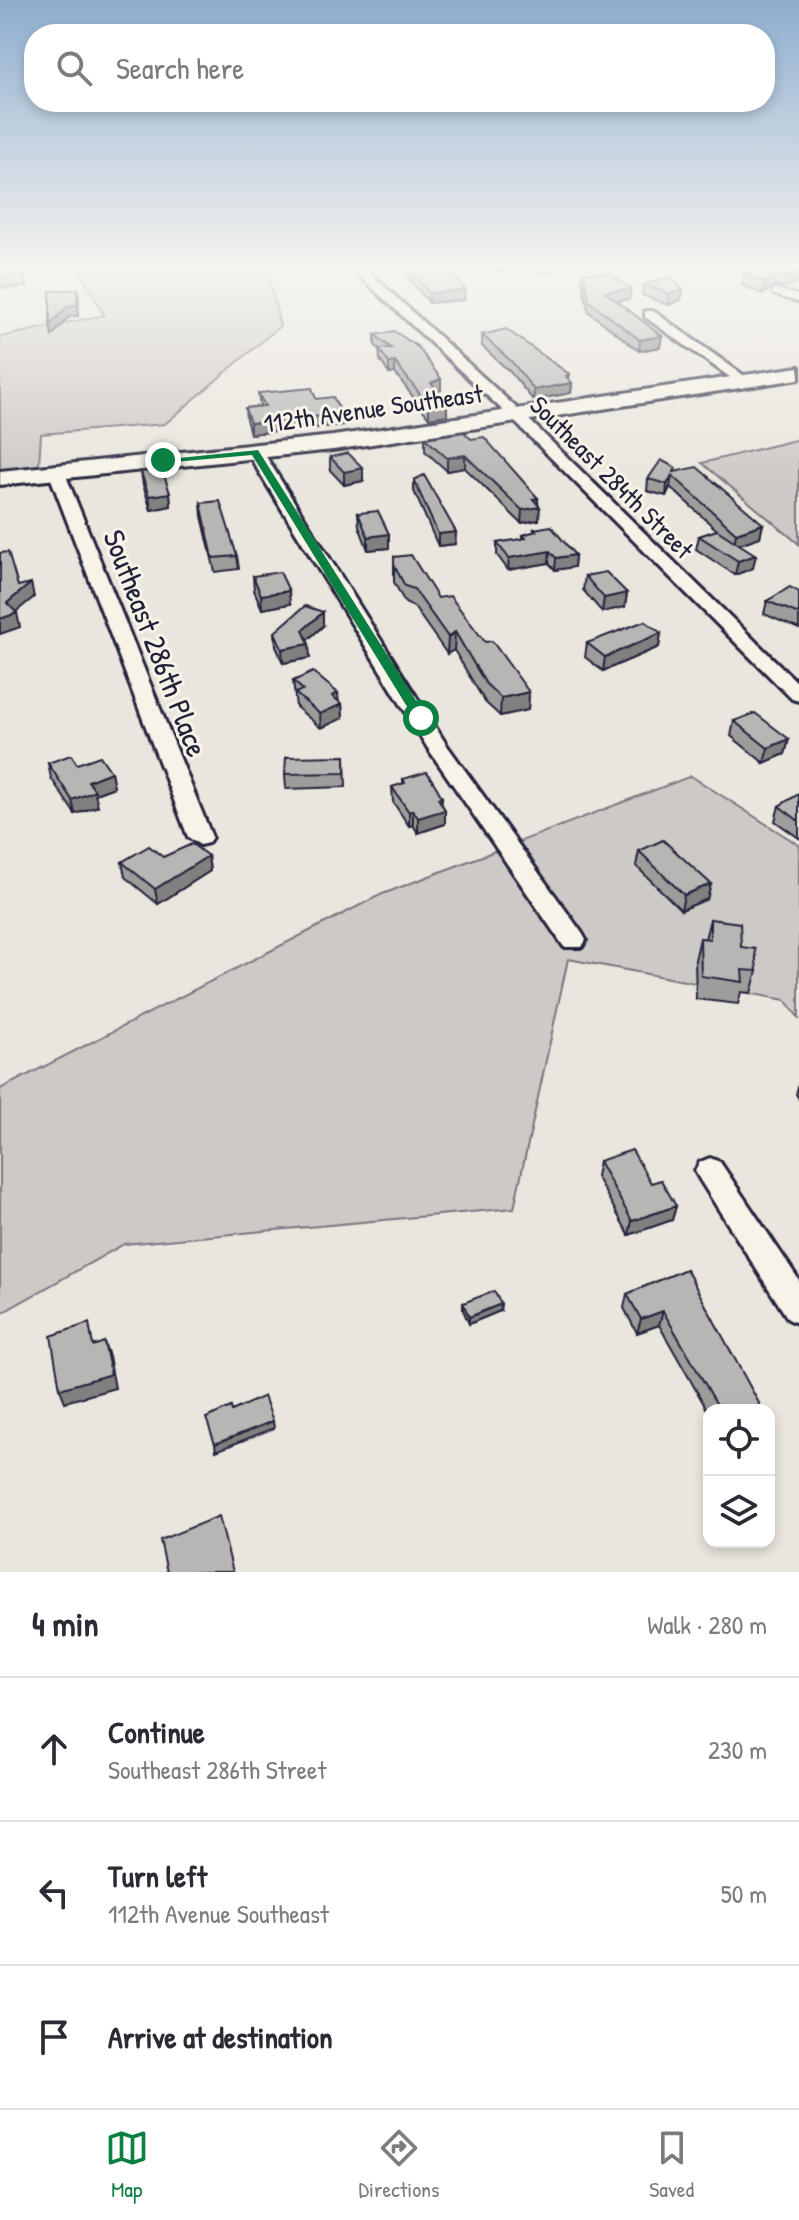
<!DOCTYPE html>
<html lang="en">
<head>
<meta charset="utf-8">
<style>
	body { margin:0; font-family:"Patrick Hand",sans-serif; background:#f2f2f3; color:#2b2b33 }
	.controls { position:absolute; right:24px; bottom:24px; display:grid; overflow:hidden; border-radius:16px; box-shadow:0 4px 12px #0003 }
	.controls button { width:72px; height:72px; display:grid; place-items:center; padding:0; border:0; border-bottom:2px solid #e1e1e2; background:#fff; color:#2b2b33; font:40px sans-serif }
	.stop { position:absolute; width:24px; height:24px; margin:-18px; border:6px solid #0b8043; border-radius:50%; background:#fff }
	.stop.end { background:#0b8043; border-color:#fff; box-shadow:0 2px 8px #0008 }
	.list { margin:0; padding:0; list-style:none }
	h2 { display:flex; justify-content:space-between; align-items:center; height:104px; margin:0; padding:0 32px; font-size:34px }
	h2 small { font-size:26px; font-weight:400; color:#7c7c81 }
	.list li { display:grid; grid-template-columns:52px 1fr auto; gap:24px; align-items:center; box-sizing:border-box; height:144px; padding:0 32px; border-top:2px solid #e1e1e2 }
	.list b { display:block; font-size:30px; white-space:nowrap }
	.list p { margin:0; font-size:26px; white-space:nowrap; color:#7c7c81 }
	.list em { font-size:26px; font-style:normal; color:#7c7c81 }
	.icon { flex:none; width:44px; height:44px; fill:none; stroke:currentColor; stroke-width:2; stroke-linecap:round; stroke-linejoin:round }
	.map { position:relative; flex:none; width:799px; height:1572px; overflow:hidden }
	.search { position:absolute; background:#fff; box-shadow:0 4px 12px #0003; left:24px; right:24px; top:24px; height:88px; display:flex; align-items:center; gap:20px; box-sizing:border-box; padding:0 28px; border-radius:32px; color:#7c7c81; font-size:30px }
	.sheet { height:536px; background:#fff }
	nav { display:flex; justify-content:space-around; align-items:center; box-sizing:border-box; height:112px; border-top:2px solid #e1e1e2; background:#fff; font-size:22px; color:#7c7c81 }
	nav a { display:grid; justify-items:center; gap:4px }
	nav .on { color:#0b8043 }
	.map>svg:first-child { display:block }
	.green { fill:#cdc9c6; stroke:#787680; stroke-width:2 }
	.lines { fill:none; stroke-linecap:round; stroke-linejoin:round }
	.lane-casing { stroke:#22223b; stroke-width:11 }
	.street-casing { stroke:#22223b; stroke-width:6 }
	.secondary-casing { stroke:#22223b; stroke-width:6 }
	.lane { stroke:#f7f3e8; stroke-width:7 }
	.street { fill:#f7f3e8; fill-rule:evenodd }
	.secondary { fill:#f7f3e8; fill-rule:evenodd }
	.wall { fill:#9e9d9c; stroke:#22223b; stroke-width:2 }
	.shaded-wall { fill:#817f7f; stroke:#22223b; stroke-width:2 }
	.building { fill:#b8b6b5; stroke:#22223b; stroke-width:2 }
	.route { fill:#0b8043 }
	.labels { text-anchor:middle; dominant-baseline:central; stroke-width:6; stroke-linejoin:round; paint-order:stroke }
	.far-street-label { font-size:26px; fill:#22223b; stroke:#f7f3e8 }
	.street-label { font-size:30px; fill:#22223b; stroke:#f7f3e8 }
</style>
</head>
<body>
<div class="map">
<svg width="799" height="1572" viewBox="0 0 799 1572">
	<rect width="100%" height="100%" fill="#eae6de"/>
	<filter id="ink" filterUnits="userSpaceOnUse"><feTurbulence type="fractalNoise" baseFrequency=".0125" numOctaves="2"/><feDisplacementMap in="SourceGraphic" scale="16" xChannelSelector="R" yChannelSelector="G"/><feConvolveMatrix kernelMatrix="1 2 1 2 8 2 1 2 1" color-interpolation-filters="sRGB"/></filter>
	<g filter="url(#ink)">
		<g class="green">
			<polygon points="76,264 266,264 280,326 165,424 41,434 39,465 0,470 0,337 104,315"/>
			<polygon points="799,439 799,544 702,463"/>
			<polygon points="691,776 799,845 799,1018 785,1000 568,959 514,1208 124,1244 0,1314 0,1089 380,895"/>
		</g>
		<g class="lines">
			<g class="lane-casing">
				<polyline id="lane" points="776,292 799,299"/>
			</g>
			<g class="street-casing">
				<g id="street">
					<polygon points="347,264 360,264 522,413 799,684 799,701 792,699 512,419"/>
					<polygon points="645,311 653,311 753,382 741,385 645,317"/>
					<polygon points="255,447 263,452 446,744 582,933 586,940 582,947 564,947 427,747 247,452"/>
					<polygon points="56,466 64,471 212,837 208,843 200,845 188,837 48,471"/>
					<polygon points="710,1158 720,1162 799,1280 799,1324 788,1319 700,1180 695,1171 700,1162"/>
				</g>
			</g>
			<g class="secondary-casing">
				<polygon id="secondary" points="799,367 799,379 333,450 0,485 0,471 333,436"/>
			</g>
			<use href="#lane" class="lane"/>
			<use href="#street" class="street"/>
			<use href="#secondary" class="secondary"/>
		</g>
		<g class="wall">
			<polygon points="0,264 25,276 27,287 1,288 0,283"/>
			<polygon points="397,264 436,264 444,271 464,300 429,303"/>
			<polygon points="491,264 557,264 556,271 537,273 532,268 499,272"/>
			<polygon points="799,264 799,282 783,287 774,286 763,294 742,285 743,274"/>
			<polygon points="583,272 631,289 629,299 616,301 660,347 639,351 589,312 582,282"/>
			<polygon points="671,276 681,300 668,305 642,295 644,285"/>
			<polygon points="375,335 441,379 441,390 437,391 447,404 447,415 429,418 395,373 389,374 380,360 379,349 375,345"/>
			<polygon points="482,335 569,379 572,383 571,393 533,400 511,373 482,346"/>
			<polygon points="258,393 316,399 343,425 250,434 246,419 245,408 260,406"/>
			<polygon points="425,438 471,439 538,498 539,520 521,523 465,468 447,471 425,451"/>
			<polygon points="330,457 363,481 344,485 330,470"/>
			<polygon points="141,472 170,493 171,506 151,510 143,485"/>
			<polygon points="676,472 763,524 760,537 739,544 753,568 735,575 696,549 699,536 717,530 670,487 666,496 647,491 648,479"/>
			<polygon points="414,480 456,532 455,544 438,546 414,491"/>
			<polygon points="201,503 237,556 239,569 215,572 202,516"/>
			<polygon points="358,513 389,534 389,548 368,550 359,526"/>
			<polygon points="534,529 575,555 574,567 555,570 549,563 508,570 497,555 497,543 523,539 523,535 534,532"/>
			<polygon points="394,557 485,642 529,692 528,710 500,716 485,702 454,650 447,654 414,607 405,603 394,582"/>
			<polygon points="253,576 290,604 262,609 254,590"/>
			<polygon points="585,576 627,593 625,607 602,612 583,590"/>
			<polygon points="799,592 799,629 764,614 767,601"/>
			<polygon points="323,626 307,640 310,658 283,663 276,646 275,632"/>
			<polygon points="661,633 659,647 603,671 585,657 587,643"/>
			<polygon points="293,681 338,701 342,704 343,718 321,728 296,707"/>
			<polygon points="734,721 789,739 785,754 764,763 731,736"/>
			<polygon points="345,756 346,787 286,789 285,774"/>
			<polygon points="48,763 77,764 111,772 114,787 95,794 98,806 75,814 51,778"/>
			<polygon points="403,779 442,797 441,803 445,810 445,824 418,833 413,825 409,826 393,802 392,787 403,784"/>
			<polygon points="799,794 799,838 775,821 779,806"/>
			<polygon points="639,851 711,884 707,899 681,910 636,866"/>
			<polygon points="208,856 210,871 158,904 125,877 122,862 163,857"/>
			<polygon points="710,919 741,947 757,971 751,993 741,992 738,1004 696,999 695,960 700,938 705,939"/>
			<polygon points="799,1083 799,1099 796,1094"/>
			<polygon points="599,1161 651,1183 676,1206 672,1220 629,1235 596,1176"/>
			<polygon points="686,1269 758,1410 709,1410 709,1413 659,1325 637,1333 624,1308 627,1294"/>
			<polygon points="463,1303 500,1311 469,1324 463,1310"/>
		</g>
		<g class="shaded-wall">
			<polygon points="500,264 532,264 532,268 499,272"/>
			<polygon points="538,264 557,264 556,271 537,273"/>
			<polygon points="799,272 799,282 783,287 785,277"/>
			<polygon points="776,275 774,286 763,294 765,283"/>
			<polygon points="78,289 79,300 78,316 69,317 52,336 50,325"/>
			<polygon points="631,289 629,299 604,303 605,292"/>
			<polygon points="465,290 464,300 429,303 429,293"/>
			<polygon points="683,290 681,300 668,305 669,294"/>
			<polygon points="662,336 660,347 639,351 640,340"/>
			<polygon points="395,362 395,373 389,374 389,363"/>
			<polygon points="569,374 568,383 572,383 571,393 533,400 534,390"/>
			<polygon points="441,379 441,390 430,394 431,383"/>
			<polygon points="447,404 447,415 429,418 429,406"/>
			<polygon points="342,414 343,425 250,434 250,423"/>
			<polygon points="465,455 465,468 447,471 447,458"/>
			<polygon points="363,468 363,481 344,485 344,472"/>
			<polygon points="672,475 670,487 666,496 667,484"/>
			<polygon points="170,493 171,506 151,510 149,496"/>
			<polygon points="538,498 538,507 540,507 539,520 521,523 522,510 533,499"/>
			<polygon points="763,524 760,537 734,546 736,533"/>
			<polygon points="456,532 455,544 438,546 438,534"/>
			<polygon points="389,534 389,548 368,550 368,537"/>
			<polygon points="550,551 549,563 508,570 509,558"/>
			<polygon points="575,555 574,567 555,570 556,558"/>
			<polygon points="756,555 753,568 735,575 738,561"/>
			<polygon points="31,583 34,597 12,615 17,613 20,627 0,634 0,619 7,603"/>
			<polygon points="289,591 290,604 262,609 261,595"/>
			<polygon points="627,593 625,607 602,612 604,598"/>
			<polygon points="323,612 323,626 303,644 303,630"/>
			<polygon points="455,632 454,650 447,654 448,637"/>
			<polygon points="661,633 659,647 603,671 605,657"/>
			<polygon points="309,644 310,658 283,663 282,649"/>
			<polygon points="529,692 528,710 500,716 501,698"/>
			<polygon points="338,693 339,706 342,704 343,718 321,728 320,714 332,696"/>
			<polygon points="789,739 785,754 764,763 768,748"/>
			<polygon points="111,772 114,787 95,794 98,806 75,814 72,800 88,781"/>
			<polygon points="442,797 441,811 445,810 445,824 418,833 418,818 438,798"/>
			<polygon points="413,810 413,825 409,826 409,812"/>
			<polygon points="208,856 210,871 158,904 155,889"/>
			<polygon points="711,884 707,899 681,910 684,895"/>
			<polygon points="676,1206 672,1220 629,1235 632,1221"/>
			<polygon points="501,1304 500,1311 469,1324 469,1317"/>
			<polygon points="663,1311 659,1325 637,1333 641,1319"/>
			<polygon points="104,1342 109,1356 115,1388 65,1402 60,1389"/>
			<polygon points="273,1421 274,1428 216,1451 215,1444"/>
		</g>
		<g class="building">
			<polygon points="0,264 22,264 25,276 0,278"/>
			<polygon points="405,264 436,264 444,271 451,271 465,290 429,293"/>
			<polygon points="778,264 799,264 799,272 785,277 776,275 765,283 743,274"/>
			<polygon points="583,272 611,274 631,289 605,292 662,336 640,340 590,302"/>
			<polygon points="671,276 683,290 669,294 644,285"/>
			<polygon points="78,289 77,305 68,306 50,325 50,291"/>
			<polygon points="506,329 569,374 566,376 572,383 534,390 512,362 482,335"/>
			<polygon points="394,331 418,347 441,379 431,383 447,404 429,406 395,362 389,363 379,349 391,348 375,335"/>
			<polygon points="312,388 316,399 333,397 342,414 250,423 245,408 265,406 258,393"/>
			<polygon points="464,432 471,439 484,437 538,498 533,499 540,507 522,510 465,455 447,458 425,438"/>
			<polygon points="348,453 363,468 344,472 330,457"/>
			<polygon points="661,460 676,468 674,472 697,467 763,524 736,533 672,475 667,484 648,479"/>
			<polygon points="162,469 170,493 149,496 141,472"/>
			<polygon points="424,475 456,532 438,534 414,480"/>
			<polygon points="220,501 237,556 213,558 201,503"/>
			<polygon points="378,511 389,534 368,537 358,513"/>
			<polygon points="551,526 575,555 556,558 550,551 509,558 497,543 526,538 523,535 536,531 534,529"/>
			<polygon points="717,530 756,555 738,561 699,536"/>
			<polygon points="8,552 18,586 31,583 7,603 17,613 0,619 0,553"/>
			<polygon points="411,555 438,598 450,596 485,642 492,641 529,692 501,698 486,684 455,632 448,637 414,589 405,586 394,565 394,557"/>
			<polygon points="280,572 289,591 261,595 253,576"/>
			<polygon points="606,572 627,593 604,598 585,576"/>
			<polygon points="790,587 799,592 799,614 767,601"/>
			<polygon points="305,606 323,612 303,630 309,644 282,649 275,632"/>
			<polygon points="645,621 661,633 605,657 587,643"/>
			<polygon points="313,672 338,693 332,696 342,704 320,714 295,693 303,690 293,681"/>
			<polygon points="755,713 789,739 768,748 734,721"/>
			<polygon points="71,755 77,764 100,756 111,772 88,781 95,791 72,800 48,763"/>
			<polygon points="345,756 345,773 285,774 286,757"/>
			<polygon points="427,772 437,788 442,797 438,798 445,810 418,818 413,810 409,812 392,787 405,783 403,779"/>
			<polygon points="799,794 799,821 779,806"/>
			<polygon points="663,840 711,884 684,895 639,851"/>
			<polygon points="192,844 208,856 155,889 122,862 149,846 163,857"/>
			<polygon points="710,919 740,923 741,947 755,949 757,971 742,970 743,982 701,976 700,938 710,939"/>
			<polygon points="632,1150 651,1183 661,1180 676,1206 632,1221 599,1161"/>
			<polygon points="686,1269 760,1405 748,1410 720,1410 663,1311 641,1319 627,1294"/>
			<polygon points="494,1291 501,1304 469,1317 463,1303"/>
			<polygon points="89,1323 93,1346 104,1342 111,1374 60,1389 51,1336"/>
			<polygon points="264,1396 273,1421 215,1444 206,1418 231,1407 232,1411"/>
			<polygon points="219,1516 233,1572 167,1572 160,1540"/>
		</g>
	</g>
	<linearGradient id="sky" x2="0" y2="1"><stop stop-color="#8dadce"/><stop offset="0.55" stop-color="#f6f4f0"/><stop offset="1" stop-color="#f6f4f0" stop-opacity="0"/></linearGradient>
	<rect width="799" height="484" fill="url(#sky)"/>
	<polygon class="route" points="258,450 427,718 425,721 414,718 252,455 163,463 159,460"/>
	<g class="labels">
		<g class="far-street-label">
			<text transform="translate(373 408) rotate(-8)">112th Avenue Southeast</text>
			<text transform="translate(612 477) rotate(45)">Southeast 284th Street</text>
		</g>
		<g class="street-label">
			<text transform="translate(156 643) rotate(69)">Southeast 286th Place</text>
		</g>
	</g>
</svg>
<div class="controls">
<button><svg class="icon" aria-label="locate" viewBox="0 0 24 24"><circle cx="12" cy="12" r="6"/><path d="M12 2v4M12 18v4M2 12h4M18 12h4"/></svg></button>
<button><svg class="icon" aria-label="layers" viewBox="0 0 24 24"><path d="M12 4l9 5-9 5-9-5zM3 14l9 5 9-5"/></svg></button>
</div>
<div class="stop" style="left:421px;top:718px"></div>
<div class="stop end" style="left:163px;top:460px"></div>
<div class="search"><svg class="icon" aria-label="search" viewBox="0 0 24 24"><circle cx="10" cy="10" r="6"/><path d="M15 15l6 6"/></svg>Search here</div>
</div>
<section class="sheet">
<h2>4 min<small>Walk · 280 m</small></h2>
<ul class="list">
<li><svg class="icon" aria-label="ahead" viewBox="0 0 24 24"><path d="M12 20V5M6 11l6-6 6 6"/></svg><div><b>Continue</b><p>Southeast 286th Street</p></div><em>230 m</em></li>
<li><svg class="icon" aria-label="left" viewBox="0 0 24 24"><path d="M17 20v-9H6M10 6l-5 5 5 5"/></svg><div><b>Turn left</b><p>112th Avenue Southeast</p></div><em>50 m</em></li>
<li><svg class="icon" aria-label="arrive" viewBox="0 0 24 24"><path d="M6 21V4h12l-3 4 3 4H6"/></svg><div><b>Arrive at destination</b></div></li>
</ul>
</section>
<nav>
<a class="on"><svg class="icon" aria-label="map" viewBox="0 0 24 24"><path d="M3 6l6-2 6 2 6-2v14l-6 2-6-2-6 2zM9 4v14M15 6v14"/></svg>Map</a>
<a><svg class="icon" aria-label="directions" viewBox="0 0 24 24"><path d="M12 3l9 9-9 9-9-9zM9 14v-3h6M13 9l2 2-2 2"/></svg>Directions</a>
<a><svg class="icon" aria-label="saved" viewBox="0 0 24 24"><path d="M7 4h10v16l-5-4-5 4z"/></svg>Saved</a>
</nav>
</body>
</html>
